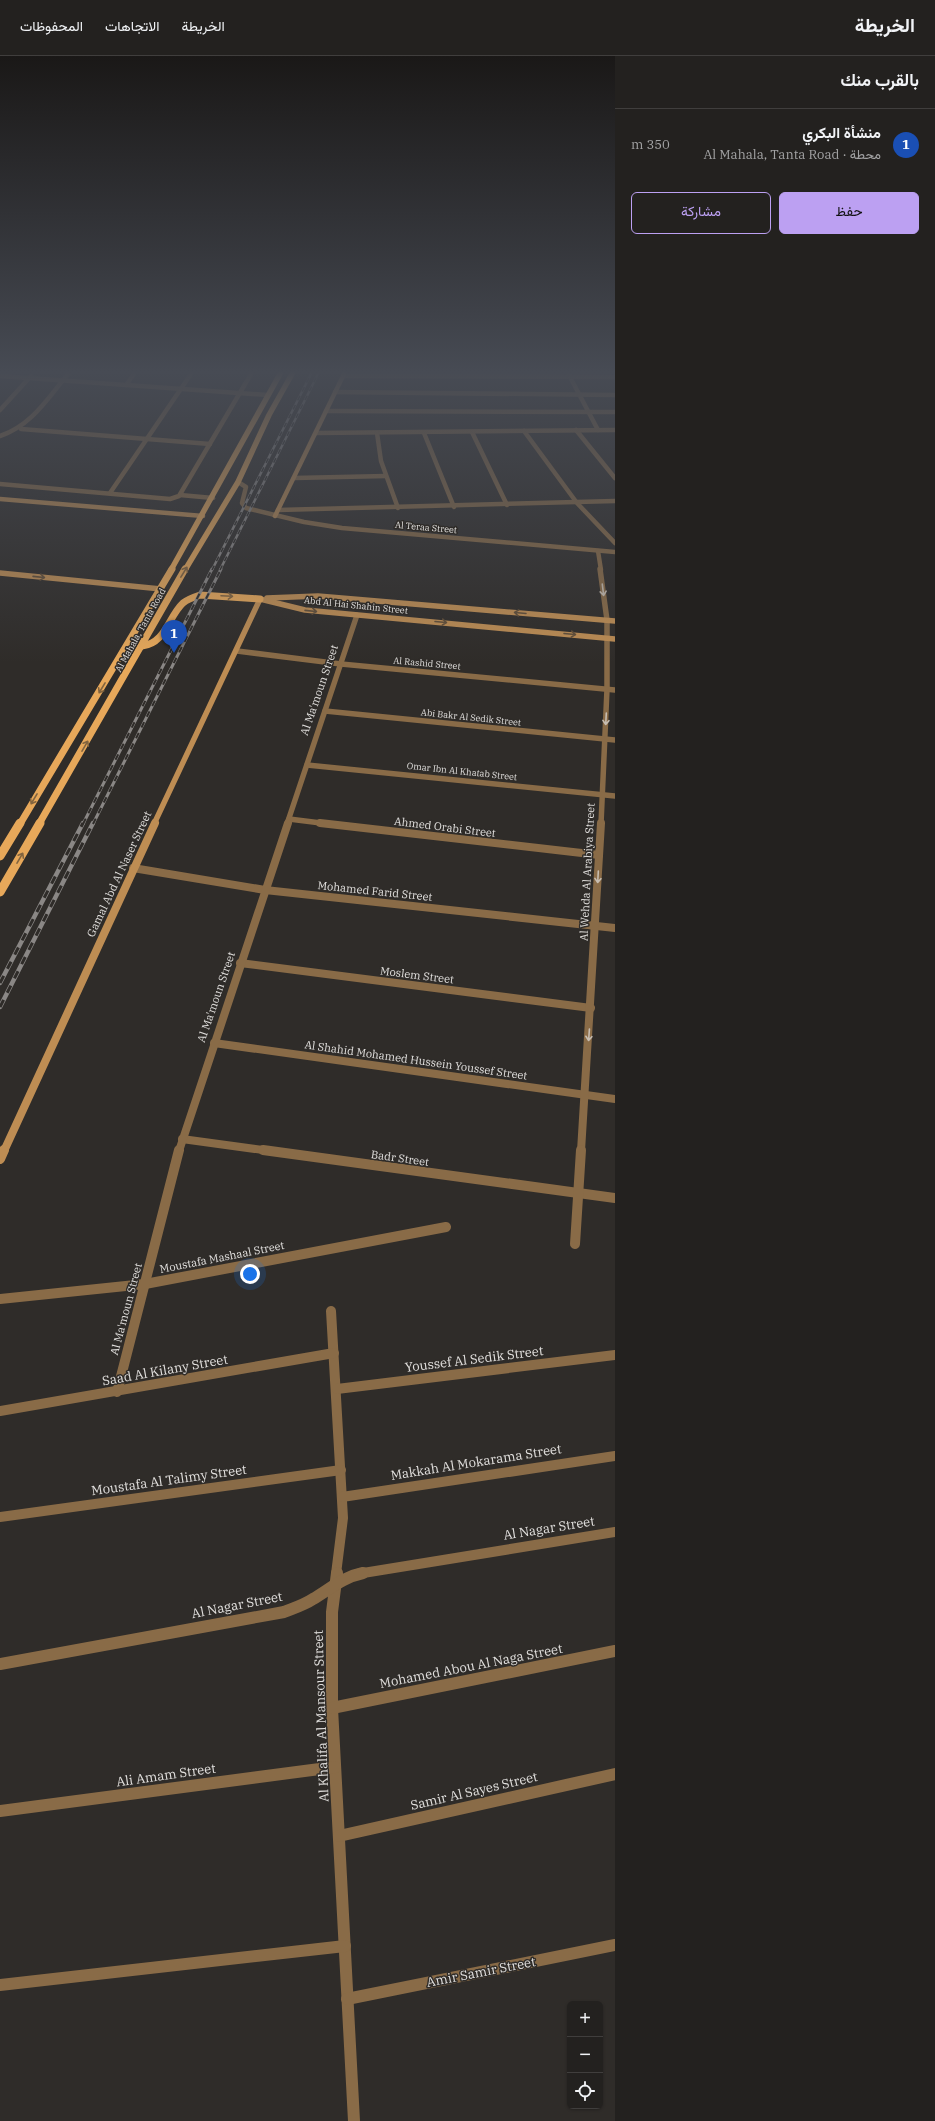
<!DOCTYPE html>
<html lang="ar">
<head>
<meta charset="utf-8">
<style>
	body { margin:0; font-family:"IBM Plex Serif",Vazirmatn,serif; background:#2b2928; color:#f1f3f6; direction:rtl }
	.controls { position:absolute; right:12px; bottom:12px; display:grid; overflow:hidden; border-radius:6px; box-shadow:0 1px 3px #0004 }
	.controls button { width:36px; height:36px; display:grid; place-items:center; padding:0; border:0; border-bottom:1px solid #403e3d; background:#23211f; color:#f1f3f6; font:20px sans-serif }
	.you { position:absolute; left:250px; top:1218px; width:14px; height:14px; margin:-10px; border:3px solid #fff; border-radius:50%; background:#1a73e8; box-shadow:0 0 0 6px #1a73e833 }
	.badge { display:grid; place-items:center; width:26px; height:26px; border-radius:50%; background:#bca0f2; color:#fff; font-size:13px; font-weight:700 }
	.pin { position:absolute; translate:-50% -33px; filter:drop-shadow(0 1px 2px #0008) }
	.pin::after { content:''; position:absolute; top:21px; width:14px; height:12px; background:inherit; clip-path:polygon(0 0,100% 0,50% 100%) }
	.list { margin:0; padding:0; list-style:none }
	h2 { display:flex; justify-content:space-between; align-items:center; height:52px; margin:0; padding:0 16px; font-size:17px }
	h2 small { font-size:13px; font-weight:400; color:#a3a3a4 }
	.list li { display:grid; grid-template-columns:26px 1fr auto; gap:12px; align-items:center; box-sizing:border-box; height:72px; padding:0 16px; border-top:1px solid #403e3d }
	.list b { display:block; font-size:15px; white-space:nowrap }
	.list p { margin:0; font-size:13px; white-space:nowrap; color:#a3a3a4 }
	.list em { font-size:13px; font-style:normal; color:#a3a3a4 }
	.actions { display:flex; gap:8px; padding:12px 16px }
	.actions a { flex:1; padding:9px 0; border:1px solid #bca0f2; border-radius:6px; text-align:center; font-size:14px; color:#bca0f2 }
	.actions .main { background:#bca0f2; color:#111 }
	.icon { flex:none; width:22px; height:22px; fill:none; stroke:currentColor; stroke-width:2; stroke-linecap:round; stroke-linejoin:round }
	.map { position:relative; flex:none; width:615px; height:2065px; overflow:hidden; direction:ltr }
	header { display:flex; align-items:center; gap:24px; box-sizing:border-box; height:56px; padding:0 20px; background:#23211f; border-bottom:1px solid #403e3d }
	header strong { font-size:19px }
	nav { display:flex; gap:22px; margin-inline-start:auto; font-size:14px }
	main { display:flex }
	aside { flex:1; background:#23211f }
	.map>svg:first-child { display:block }
	.lines { fill:none; stroke-linecap:round; stroke-linejoin:round }
	.street-far4 { stroke:#896b47; stroke-width:4.5 }
	.street-far3 { stroke:#896b47; stroke-width:5.5 }
	.street-far2 { stroke:#896b47; stroke-width:8 }
	.street-far1 { stroke:#896b47; stroke-width:10 }
	.street { stroke:#896b47; stroke-width:12 }
	.secondary-far3 { stroke:#be8d53; stroke-width:4.5 }
	.secondary-far2 { stroke:#be8d53; stroke-width:5.5 }
	.secondary-far1 { stroke:#be8d53; stroke-width:8 }
	.secondary { stroke:#be8d53; stroke-width:10 }
	.primary-far2 { stroke:#e7a85a; stroke-width:5.5 }
	.primary-far1 { stroke:#e7a85a; stroke-width:7 }
	.primary { stroke:#e7a85a; stroke-width:9 }
	.rail-far2-casing { stroke:#8a8785; stroke-width:2.5 }
	.rail-far1-casing { stroke:#8a8785; stroke-width:3 }
	.rail-casing { stroke:#8a8785; stroke-width:4.5 }
	.rail-far2 { stroke:#2f2c29; stroke-width:1.5; stroke-dasharray:5; stroke-linecap:butt }
	.rail-far1 { stroke:#2f2c29; stroke-width:2; stroke-dasharray:6; stroke-linecap:butt }
	.rail { stroke:#2f2c29; stroke-width:3; stroke-dasharray:8; stroke-linecap:butt }
	.oneway { stroke:#82643f }
	.oneway2 { stroke:#614e38 }
	.oneway3 { stroke:#c7bdb1 }
	.labels { text-anchor:middle; dominant-baseline:central; stroke-width:3; stroke-linejoin:round; paint-order:stroke }
	.far-street-label { font-size:9px; fill:#e2e0de; stroke:#2f2c29 }
	.street-label { font-size:11px; fill:#e2e0de; stroke:#2f2c29 }
	.near-street-label { font-size:13px; fill:#e2e0de; stroke:#2f2c29 }
</style>
</head>
<body>
<header>
<strong>الخريطة</strong>
<nav><a>الخريطة</a><a>الاتجاهات</a><a>المحفوظات</a></nav>
</header>
<main>
<aside>
<h2>بالقرب منك<small></small></h2>
<ul class="list">
<li><span class="badge" style="background:#1a4fb4">1</span><div><b>منشأة البكري</b><p>محطة · Al Mahala, Tanta Road</p></div><em>350 m</em></li>
</ul>
<div class="actions"><a class="main">حفظ</a><a>مشاركة</a></div>
</aside>
<div class="map">
<svg width="615" height="2065" viewBox="0 0 615 2065">
	<rect width="100%" height="100%" fill="#2f2c29"/>
	<g class="lines">
		<g class="street-far4">
			<polyline points="569,319 598,374"/>
			<polyline points="0,320 268,339"/>
			<polyline points="343,320 615,321"/>
			<polyline points="126,329 134,318"/>
			<polyline points="335,336 615,339"/>
			<polyline points="0,354 31,320"/>
			<polyline points="326,355 615,356"/>
			<polyline points="21,373 210,388"/>
			<polyline points="576,374 615,422"/>
			<polyline points="524,375 577,447 615,487"/>
			<polyline points="472,376 507,449"/>
			<polyline points="316,377 615,374"/>
			<polyline points="377,377 381,405 398,452"/>
			<polyline points="424,377 454,451"/>
			<path d="M 0,380 C 32,369 47,343 68,318"/>
			<polyline points="294,422 386,420"/>
			<polyline points="238,426 246,431 242,447 246,452 304,466 342,472 615,496"/>
			<polyline points="0,428 170,443 179,440 251,318"/>
			<polyline points="110,437 191,318"/>
			<polyline points="180,439 213,442"/>
			<polyline points="278,454 615,445"/>
			<polyline points="598,495 601,514"/>
		</g>
		<g class="street-far3">
			<polyline points="600,513 607,564 607,633 601,768"/>
			<polyline points="237,595 341,608 615,634"/>
			<polyline points="325,655 615,684"/>
			<polyline points="307,709 615,740"/>
			<polyline points="289,763 329,768"/>
			<polyline points="287,768 357,559"/>
		</g>
		<g class="street-far2">
			<polyline points="320,767 599,799"/>
			<polyline points="133,812 265,834 615,872"/>
			<polyline points="240,907 591,952"/>
			<polyline points="214,987 615,1043"/>
			<polyline points="182,1083 270,1095"/>
			<polyline points="179,1095 288,767"/>
			<polyline points="581,1095 601,767"/>
		</g>
		<g class="street-far1">
			<polyline points="263,1094 615,1142"/>
			<polyline points="575,1188 581,1094"/>
			<polyline points="0,1243 145,1228 446,1171"/>
			<polyline points="331,1255 343,1462 336,1518"/>
			<polyline points="337,1333 615,1299"/>
			<polyline points="117,1336 179,1094"/>
			<polyline points="0,1355 334,1297"/>
			<polyline points="342,1441 615,1400"/>
			<polyline points="0,1461 341,1414"/>
			<polyline points="357,1518 615,1476"/>
		</g>
		<g class="street">
			<polyline points="337,1517 332,1556 332,1652 354,2065"/>
			<path d="M 0,1608 L 284,1556 C 294,1552 304,1549 313,1543 C 330,1533 343,1521 363,1517"/>
			<polyline points="332,1652 615,1595"/>
			<polyline points="0,1755 335,1711"/>
			<polyline points="339,1780 615,1718"/>
			<polyline points="0,1929 345,1890"/>
			<polyline points="347,1943 615,1889"/>
		</g>
		<g class="secondary-far3">
			<polyline points="0,443 203,460"/>
			<polyline points="275,460 344,318"/>
		</g>
		<g class="secondary-far2">
			<polyline points="0,517 161,533"/>
			<polyline points="267,542 318,540 615,565"/>
			<polyline points="260,543 305,554 615,583"/>
			<polyline points="154,768 260,543"/>
		</g>
		<polyline class="secondary-far1" points="4,1095 155,767"/>
		<polyline class="secondary" points="0,1103 4,1094"/>
		<g class="primary-far2">
			<polyline points="171,514 280,318"/>
			<polyline points="185,514 238,426 269,359 292,318"/>
		</g>
		<g class="primary-far1">
			<path d="M 142,590 C 166,587 168,561 183,547 C 188,543 194,541 200,539 L 260,543"/>
			<polyline points="20,768 172,513"/>
			<polyline points="39,768 185,513"/>
		</g>
		<g class="primary">
			<polyline points="0,800 20,767"/>
			<polyline points="0,836 40,767"/>
		</g>
		<g class="rail-far2-casing">
			<g id="rail-far2">
				<polyline points="212,514 311,318"/>
				<polyline points="220,514 318,318"/>
			</g>
		</g>
		<g class="rail-far1-casing">
			<g id="rail-far1">
				<polyline points="83,768 212,513"/>
				<polyline points="93,768 221,513"/>
			</g>
		</g>
		<g class="rail-casing">
			<g id="rail">
				<polyline points="0,927 83,767"/>
				<polyline points="0,951 93,767"/>
			</g>
		</g>
		<use href="#rail-far2" class="rail-far2"/>
		<use href="#rail-far1" class="rail-far1"/>
		<use href="#rail" class="rail"/>
	</g>
	<defs><path id="oneway-shaft" d="M-6 0H5M1.5-3L5.5 0L1.5 3" fill="none" stroke-width="1.6" stroke-linecap="round" stroke-linejoin="round"/></defs>
	<g class="oneway">
		<use href="#oneway-shaft" transform="translate(184 516) rotate(-58)"/>
		<use href="#oneway-shaft" transform="translate(227 540) rotate(3)"/>
		<use href="#oneway-shaft" transform="translate(102 632) rotate(121)"/>
		<use href="#oneway-shaft" transform="translate(85 690) rotate(-60)"/>
		<use href="#oneway-shaft" transform="translate(34 743) rotate(121)"/>
		<use href="#oneway-shaft" transform="translate(20 802) rotate(-60)"/>
	</g>
	<g class="oneway2">
		<use href="#oneway-shaft" transform="translate(39 521) rotate(6)"/>
		<use href="#oneway-shaft" transform="translate(311 555) rotate(6)"/>
		<use href="#oneway-shaft" transform="translate(520 557) rotate(-175)"/>
		<use href="#oneway-shaft" transform="translate(441 566) rotate(5)"/>
		<use href="#oneway-shaft" transform="translate(570 578) rotate(5)"/>
	</g>
	<g class="oneway3">
		<use href="#oneway-shaft" transform="translate(603 534) rotate(83)"/>
		<use href="#oneway-shaft" transform="translate(606 663) rotate(93)"/>
		<use href="#oneway-shaft" transform="translate(598 821) rotate(93)"/>
		<use href="#oneway-shaft" transform="translate(589 979) rotate(94)"/>
	</g>
	<linearGradient id="sky" x2="0" y2="1"><stop stop-color="#1a1817"/><stop offset="0.52" stop-color="#474b54"/><stop offset="1" stop-color="#474b54" stop-opacity="0"/></linearGradient>
	<rect width="615" height="607" fill="url(#sky)"/>
	<g class="labels">
		<g class="far-street-label">
			<text transform="translate(426 471) rotate(5)">Al Teraa Street</text>
			<text transform="translate(356 549) rotate(6)">Abd Al Hai Shahin Street</text>
			<text transform="translate(140 574) rotate(-61)">Al Mahala, Tanta Road</text>
			<text transform="translate(427 607) rotate(5)">Al Rashid Street</text>
			<text transform="translate(471 661) rotate(6)">Abi Bakr Al Sedik Street</text>
			<text transform="translate(462 715) rotate(6)">Omar Ibn Al Khatab Street</text>
		</g>
		<g class="street-label">
			<text transform="translate(319 634) rotate(-71)">Al Ma'moun Street</text>
			<text transform="translate(445 771) rotate(7)">Ahmed Orabi Street</text>
			<text transform="translate(587 816) rotate(-87)">Al Wehda Al Arabiya Street</text>
			<text transform="translate(119 818) rotate(-65)">Gamal Abd Al Naser Street</text>
			<text transform="translate(375 835) rotate(6)">Mohamed Farid Street</text>
			<text transform="translate(417 919) rotate(7)">Moslem Street</text>
			<text transform="translate(216 941) rotate(-71)">Al Ma'moun Street</text>
			<text transform="translate(416 1004) rotate(8)">Al Shahid Mohamed Hussein Youssef Street</text>
			<text transform="translate(400 1102) rotate(8)">Badr Street</text>
			<text transform="translate(222 1201) rotate(-11)">Moustafa Mashaal Street</text>
			<text transform="translate(126 1253) rotate(-75)">Al Ma'moun Street</text>
		</g>
		<g class="near-street-label">
			<text transform="translate(474 1303) rotate(-7)">Youssef Al Sedik Street</text>
			<text transform="translate(165 1314) rotate(-10)">Saad Al Kilany Street</text>
			<text transform="translate(476 1406) rotate(-9)">Makkah Al Mokarama Street</text>
			<text transform="translate(169 1424) rotate(-8)">Moustafa Al Talimy Street</text>
			<text transform="translate(549 1472) rotate(-9)">Al Nagar Street</text>
			<text transform="translate(237 1549) rotate(-11)">Al Nagar Street</text>
			<text transform="translate(471 1610) rotate(-11)">Mohamed Abou Al Naga Street</text>
			<text transform="translate(321 1660) rotate(-92)">Al Khalifa Al Mansour Street</text>
			<text transform="translate(166 1719) rotate(-8)">Ali Amam Street</text>
			<text transform="translate(474 1735) rotate(-13)">Samir Al Sayes Street</text>
			<text transform="translate(481 1916) rotate(-11)">Amir Samir Street</text>
		</g>
	</g>
</svg>
<div class="controls">
<button>+</button>
<button>−</button>
<button><svg class="icon" aria-label="locate" viewBox="0 0 24 24"><circle cx="12" cy="12" r="6"/><path d="M12 2v4M12 18v4M2 12h4M18 12h4"/></svg></button>
</div>
<div class="you"></div>
<div class="pin badge" style="left:174px;top:597px;background:#1a4fb4">1</div>
</div>
</main>
</body>
</html>
